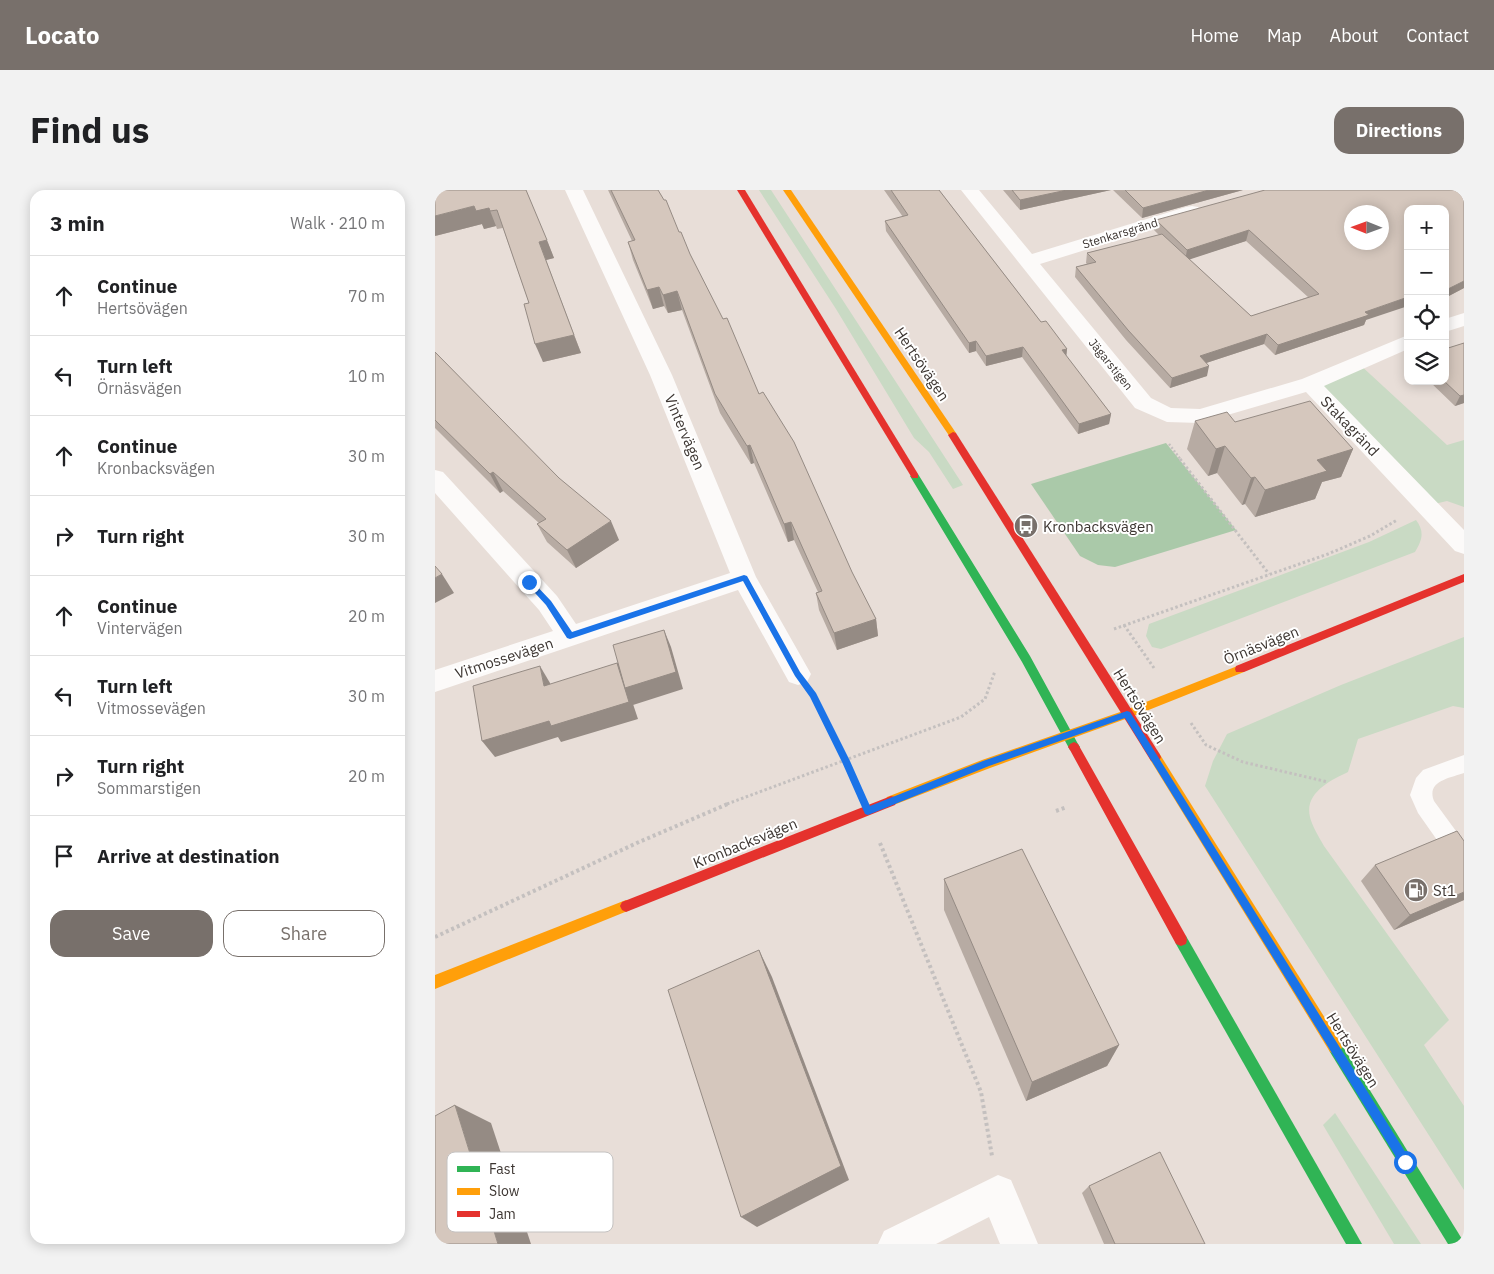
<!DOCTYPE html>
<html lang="en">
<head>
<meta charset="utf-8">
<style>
	body { margin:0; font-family:"IBM Plex Sans",sans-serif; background:#f2f2f2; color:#202124 }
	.controls { position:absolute; right:15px; top:15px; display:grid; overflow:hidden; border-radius:10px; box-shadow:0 2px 12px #0003 }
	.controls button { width:45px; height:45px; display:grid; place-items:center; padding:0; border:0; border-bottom:1px solid #e0e0e0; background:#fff; color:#202124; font:25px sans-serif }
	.compass { position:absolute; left:909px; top:15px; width:45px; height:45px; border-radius:50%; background:#fff; box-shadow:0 2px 12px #0003; rotate:271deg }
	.stop { position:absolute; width:15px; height:15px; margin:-11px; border:4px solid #1a73e8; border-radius:50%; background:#fff }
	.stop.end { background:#1a73e8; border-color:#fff; box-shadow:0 1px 5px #0008 }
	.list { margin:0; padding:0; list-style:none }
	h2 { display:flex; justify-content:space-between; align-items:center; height:65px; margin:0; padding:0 20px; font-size:21px }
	h2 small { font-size:16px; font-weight:400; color:#757577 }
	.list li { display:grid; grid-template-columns:32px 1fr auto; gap:15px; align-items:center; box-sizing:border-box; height:80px; padding:0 20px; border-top:1px solid #e0e0e0 }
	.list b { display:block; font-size:19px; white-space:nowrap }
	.list p { margin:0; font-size:16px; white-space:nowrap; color:#757577 }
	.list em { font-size:16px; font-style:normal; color:#757577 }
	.actions { display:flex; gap:10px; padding:15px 20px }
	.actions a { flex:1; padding:11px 0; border:1px solid #78706b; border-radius:15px; text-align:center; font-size:18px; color:#78706b }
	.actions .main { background:#78706b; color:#fff }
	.icon { flex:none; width:28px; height:28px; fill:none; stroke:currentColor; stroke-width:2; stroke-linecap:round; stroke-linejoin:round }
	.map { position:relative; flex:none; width:1029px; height:1054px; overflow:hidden; border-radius:15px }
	header { display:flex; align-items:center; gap:30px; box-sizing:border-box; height:70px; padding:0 25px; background:#78706b; color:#fff }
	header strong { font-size:24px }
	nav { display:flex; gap:28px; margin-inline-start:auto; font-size:18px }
	.intro { display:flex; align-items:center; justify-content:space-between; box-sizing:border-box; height:120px; padding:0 30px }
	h1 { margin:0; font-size:35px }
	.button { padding:12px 22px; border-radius:15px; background:#78706b; color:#fff; font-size:18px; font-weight:700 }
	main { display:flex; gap:30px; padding:0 30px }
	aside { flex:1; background:#fff; border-radius:15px; box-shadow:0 2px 12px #0003 }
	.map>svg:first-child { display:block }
	.green { fill:#c9dac4 }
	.forest { fill:#aac9a9 }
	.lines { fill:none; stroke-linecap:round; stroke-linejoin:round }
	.path-far2 { stroke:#c4c0bf; stroke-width:2.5; stroke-dasharray:2 2; stroke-linecap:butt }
	.path-far1 { stroke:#c4c0bf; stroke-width:3; stroke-dasharray:2.5 2.5; stroke-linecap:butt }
	.path { stroke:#c4c0bf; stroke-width:4; stroke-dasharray:3 3; stroke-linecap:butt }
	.lane { fill:#fcfaf9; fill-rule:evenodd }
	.street { fill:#fcfaf9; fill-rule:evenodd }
	.fast { fill:#30b455; fill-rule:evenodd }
	.slow { fill:#ff9f0a; fill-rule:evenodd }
	.jam { fill:#e5322d; fill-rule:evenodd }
	.wall { fill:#b7aba3; fill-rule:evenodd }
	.shaded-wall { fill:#958b84 }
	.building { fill:#d5c7bd; stroke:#958b84; fill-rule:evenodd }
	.route { fill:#1a73e8 }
	.labels { text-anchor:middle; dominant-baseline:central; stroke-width:4; stroke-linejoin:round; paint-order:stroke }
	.far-street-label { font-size:12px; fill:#3c3531; stroke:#fff }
	.street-label { font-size:15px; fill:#3c3531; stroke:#fff }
	.poi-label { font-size:15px; fill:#3c3531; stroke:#fff; text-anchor:start }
	.key { fill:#fff; stroke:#c4c2c1; stroke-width:1 }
	.key-label { font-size:14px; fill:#3c3531 }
</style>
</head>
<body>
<header>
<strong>Locato</strong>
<nav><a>Home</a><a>Map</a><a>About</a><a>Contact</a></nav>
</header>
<div class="intro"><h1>Find us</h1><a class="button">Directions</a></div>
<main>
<aside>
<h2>3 min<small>Walk · 210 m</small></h2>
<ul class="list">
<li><svg class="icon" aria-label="ahead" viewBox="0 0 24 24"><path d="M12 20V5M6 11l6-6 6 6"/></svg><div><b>Continue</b><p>Hertsövägen</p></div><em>70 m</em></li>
<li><svg class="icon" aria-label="left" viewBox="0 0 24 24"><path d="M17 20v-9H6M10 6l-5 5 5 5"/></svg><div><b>Turn left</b><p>Örnäsvägen</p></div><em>10 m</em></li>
<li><svg class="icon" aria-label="ahead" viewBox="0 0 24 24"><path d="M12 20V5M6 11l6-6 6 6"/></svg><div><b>Continue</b><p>Kronbacksvägen</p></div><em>30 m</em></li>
<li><svg class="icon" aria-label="right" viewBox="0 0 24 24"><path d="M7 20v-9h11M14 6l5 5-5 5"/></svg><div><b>Turn right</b></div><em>30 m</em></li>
<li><svg class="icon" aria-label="ahead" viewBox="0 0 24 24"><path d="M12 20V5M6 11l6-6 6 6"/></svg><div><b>Continue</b><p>Vintervägen</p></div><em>20 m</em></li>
<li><svg class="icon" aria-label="left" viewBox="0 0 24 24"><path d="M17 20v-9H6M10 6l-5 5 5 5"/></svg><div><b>Turn left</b><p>Vitmossevägen</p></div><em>30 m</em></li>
<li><svg class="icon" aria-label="right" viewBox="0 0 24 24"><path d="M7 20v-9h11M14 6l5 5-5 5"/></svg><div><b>Turn right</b><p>Sommarstigen</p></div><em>20 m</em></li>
<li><svg class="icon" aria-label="arrive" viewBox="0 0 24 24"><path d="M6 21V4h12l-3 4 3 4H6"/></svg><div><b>Arrive at destination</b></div></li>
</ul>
<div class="actions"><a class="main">Save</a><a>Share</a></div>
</aside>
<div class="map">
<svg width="1029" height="1054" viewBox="0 0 1029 1054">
	<rect width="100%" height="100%" fill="#e8ded8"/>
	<g class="green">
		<polygon points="324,0 336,0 528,295 518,299 494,262 479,248 401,119"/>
		<polygon points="923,173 1012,255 1029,250 1029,317 1012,311 991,316 874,194"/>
		<path d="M 981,330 C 990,342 987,350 980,362 L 726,459 L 717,457 L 711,446 L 714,434 L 934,352 Z"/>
		<path d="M 1029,447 L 1029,518 L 1018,516 L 923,549 L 913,582 C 896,590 869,603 875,627 C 877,636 884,647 889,656 L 1014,830 L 989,855 L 1029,916 L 1029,1000 L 770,596 L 778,571 L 792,544 L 906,495 Z"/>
		<polygon points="900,923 986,1054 959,1054 888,935"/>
	</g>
	<polygon class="forest" points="731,253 801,340 680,377 663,375 645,366 596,294"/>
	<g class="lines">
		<polyline class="path-far2" points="734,254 746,270"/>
		<g class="path-far1">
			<polyline points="745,269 834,384"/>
			<polyline points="689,435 719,478"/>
			<polyline points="679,439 893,364 935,346 962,330"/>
			<polyline points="380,509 419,589"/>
			<polyline points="756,533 771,555 808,572 893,592"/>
			<polyline points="292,614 526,527 550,509 560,481"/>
		</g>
		<g class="path">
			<polyline points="621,621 632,617"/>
			<polyline points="445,653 546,902 557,966"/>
			<polyline points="0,747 204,652 295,613"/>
		</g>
		<path class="lane" d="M 1029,565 L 1029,583 C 1015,588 991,591 999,611 L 1029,652 L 1029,680 L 1021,677 L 983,623 L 975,605 L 981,588 L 988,580 Z"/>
		<g class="street">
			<polygon points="130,0 148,0 237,185 321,387 376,484 372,492 363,495 354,492 303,400 0,502 0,480 118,441 104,420 0,303 0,280 8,282 122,406 141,434 295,383 215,185"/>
			<polygon points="526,0 544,0 597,64 751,17 757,16 763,17 766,21 763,25 605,74 716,208 736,218 765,219 867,189 973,145 973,159 889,196 1029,340 1029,364 1020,361 871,202 765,233 732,232 700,218"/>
			<polygon points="1029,123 1029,136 1010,142 1010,129"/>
			<polygon points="563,985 576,990 603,1054 565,1054 554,1027 501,1054 443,1054 449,1041"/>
		</g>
		<g class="fast">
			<polygon points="480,283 483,284 595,466 643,554 645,557 643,560 639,562 635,560 587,472 475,286"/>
			<polygon points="746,744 751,746 927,1054 911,1054 741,754 740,750 741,746"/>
			<polygon points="900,850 905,852 1027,1049 1029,1054 1013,1054 895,862 893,857 895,852"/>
		</g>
		<g class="slow">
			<polygon points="348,0 356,0 521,243 521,247 515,247"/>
			<polygon points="805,475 809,476 810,479 809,482 696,527 555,578 456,616 452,615 450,611 452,607 547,570 688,521"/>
			<polygon points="720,562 724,563 905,852 907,857 905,862 900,864 895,862 716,571 714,567 716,563"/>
			<polygon points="191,710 195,712 197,716 195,720 0,799 0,785"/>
		</g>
		<g class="jam">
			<polygon points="302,0 310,0 483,284 483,288 477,288"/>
			<polygon points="518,242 521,243 724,563 726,567 724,571 720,572 716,571 513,245"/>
			<polygon points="1029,384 1029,392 809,482 801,482 800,479 801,476"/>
			<polygon points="639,552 643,554 751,746 752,750 751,754 746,756 741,754 635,560 633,557 635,554"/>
			<polygon points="456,606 460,607 462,611 460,615 191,722 187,720 185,716 187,712"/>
		</g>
	</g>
	<g class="wall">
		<polygon points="91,0 119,68 111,70 146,163 108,172 94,113 68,38 62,39 61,36 49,39 47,34 0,46"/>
		<polygon points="173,0 223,0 324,204 441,429 443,446 402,460 384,420 381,403 383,402 359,350 353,352 319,273 316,274 285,223 247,120 233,123 229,116 218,119 198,70 193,52 197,51"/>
		<polygon points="449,0 504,0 606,132 632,159 631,166 676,224 674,234 643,244 587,167 551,176 541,161 534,163 451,41 450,31 468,27"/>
		<polygon points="568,0 676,0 585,20"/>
		<polygon points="678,0 808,0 707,28"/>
		<path d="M 1029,0 L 1029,98 L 1010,108 L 1010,19 L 931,130 L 929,135 L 840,165 L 829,154 L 771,173 L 772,186 L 735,198 L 691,150 L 640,87 L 641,77 L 652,74 L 651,73 L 652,63 L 724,45 L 719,40 L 721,30 ZM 811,51 L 873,107 L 816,126 L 754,69 Z"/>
		<polygon points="1029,153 1029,213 1020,216 994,191 1010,191"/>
		<polygon points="0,162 184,350 141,378 112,352 102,334 104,333 68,301 65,303 0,238"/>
		<polygon points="760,231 800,232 918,259 906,287 887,292 880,309 820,327 810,314 807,315 782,283 773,286 752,259"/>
		<polygon points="940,675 1029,710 959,740 926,691"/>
		<polygon points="509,689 684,855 672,876 591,911 509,720"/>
		<polygon points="654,996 770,1054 669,1054 647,1003"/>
	</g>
	<g class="shaded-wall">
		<polygon points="632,0 676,0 585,20 585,10"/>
		<polygon points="774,0 808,0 707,28 708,18"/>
		<polygon points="39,16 54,18 61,36 49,39 47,34 0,46 0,26"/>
		<polygon points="814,40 811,51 750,71 752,60"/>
		<polygon points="112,50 119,68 111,70 104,52"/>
		<polygon points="1029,91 1029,98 1010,108 1010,104 1013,99"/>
		<polygon points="224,97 229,116 218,119 212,100"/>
		<polygon points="242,101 247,120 233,123 228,105"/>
		<polygon points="973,107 973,116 931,130 929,135 840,165 843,155 930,122"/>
		<polygon points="832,144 829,154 762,176 765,166"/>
		<polygon points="139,145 146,163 108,172 100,154"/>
		<polygon points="541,151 541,161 534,163 534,153"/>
		<polygon points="588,157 587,167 551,176 551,166"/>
		<polygon points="632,159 631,169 627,160"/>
		<polygon points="774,176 772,186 735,198 737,188"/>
		<polygon points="1029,205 1029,213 1020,216 1025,206"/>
		<polygon points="676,224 674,234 643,244 644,234"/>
		<polygon points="315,255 319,273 316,274 312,256"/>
		<polygon points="790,256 782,283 773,286 781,259"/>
		<polygon points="918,259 906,287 887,292 880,309 820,327 830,300 882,270"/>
		<polygon points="58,282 68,301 65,303 55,284"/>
		<polygon points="820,287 810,314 807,315 816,288"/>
		<polygon points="176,331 184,350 141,378 132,360"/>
		<polygon points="356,332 359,350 353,352 349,334"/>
		<polygon points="7,384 19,403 0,413 0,388"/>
		<polygon points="441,429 443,446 402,460 399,443"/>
		<polygon points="229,440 236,457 248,499 198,515 198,514 203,529 126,552 123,547 60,567 47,551 182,473"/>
		<polygon points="105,476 115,493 120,513 109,496"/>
		<polygon points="1029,702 1029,710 959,740 975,725"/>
		<polygon points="324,760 337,787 414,990 322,1037 306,1027"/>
		<polygon points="684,855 672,876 591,911 597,892"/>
		<polygon points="20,915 56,933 96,1054 63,1054"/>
	</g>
	<g class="building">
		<polygon points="0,0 91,0 112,50 104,52 139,145 100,154 89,114 94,113 62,20 55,21 54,18 41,21 39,16 0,26"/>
		<polygon points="176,0 223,0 229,10 231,10 244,42 246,42 255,64 288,129 292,128 324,204 328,202 359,252 417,382 441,429 399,443 381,403 387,401 356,332 349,334 315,255 312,256 280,204 242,101 228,105 224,97 212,100 193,52 200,50"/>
		<polygon points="456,0 504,0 606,132 611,131 632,159 627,160 676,224 644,234 588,157 551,166 541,151 534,153 450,31 473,25"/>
		<polygon points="577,0 632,0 585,10"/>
		<polygon points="690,0 774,0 708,18"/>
		<path d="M 830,0 L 1029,0 L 1029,91 L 1013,99 L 1010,97 L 1010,19 L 973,19 L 973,107 L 930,122 L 934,125 L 843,155 L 832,144 L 765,166 L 774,176 L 737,188 L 693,140 L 641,77 L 661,72 L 652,63 L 727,44 L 816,126 L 884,104 L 814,40 L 752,60 L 721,30 ZM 916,22 L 946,22 L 946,52 L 916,52 Z"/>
		<polygon points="1029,153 1029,205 1025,206 1009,191 1010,191 1010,159"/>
		<polygon points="0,162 124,288 176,331 132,360 102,334 111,329 58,282 55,284 0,230"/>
		<polygon points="875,211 918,259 882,270 892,281 830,300 820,287 816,288 790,256 781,259 760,231 792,222 800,232"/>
		<polygon points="0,376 7,384 0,388"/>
		<polygon points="229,440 241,482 190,498 178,455"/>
		<polygon points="182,473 194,512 116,536 114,531 47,551 38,496 105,476 109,496"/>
		<polygon points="1022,641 1029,651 1029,702 975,725 940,675"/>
		<polygon points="587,659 684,855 597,892 509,689"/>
		<polygon points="324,760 406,976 306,1027 233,800"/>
		<polygon points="20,915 63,1054 0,1054 0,926"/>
		<polygon points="725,962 770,1054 680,1054 654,996"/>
	</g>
	<polygon class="route" points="309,385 312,386 365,482 381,503 415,571 435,616 548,571 692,521 695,522 974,968 975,972 974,975 970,977 966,975 690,528 554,576 433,625 430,624 407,572 375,507 360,486 308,391 135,449 132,448 111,415 90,392 91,390 96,390 116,411 137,442"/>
	<defs>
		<g id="bus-disc" transform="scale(1.25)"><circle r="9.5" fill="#78706b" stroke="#fff"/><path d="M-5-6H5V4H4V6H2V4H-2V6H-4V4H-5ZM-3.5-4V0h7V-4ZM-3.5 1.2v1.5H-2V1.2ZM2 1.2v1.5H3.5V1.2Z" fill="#fff"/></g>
		<g id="fuel-disc" transform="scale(1.25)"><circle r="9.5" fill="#78706b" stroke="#fff"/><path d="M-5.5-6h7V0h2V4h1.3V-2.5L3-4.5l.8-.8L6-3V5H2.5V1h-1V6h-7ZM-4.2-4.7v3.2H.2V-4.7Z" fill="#fff"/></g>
	</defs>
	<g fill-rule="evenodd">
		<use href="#bus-disc" x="591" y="336"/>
		<use href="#fuel-disc" x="981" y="700"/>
	</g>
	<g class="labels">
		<g class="far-street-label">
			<text transform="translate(685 43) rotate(-17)">Stenkarsgränd</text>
			<text transform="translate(676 174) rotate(51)">Jägarstigen</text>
		</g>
		<g class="street-label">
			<text transform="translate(487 174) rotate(56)">Hertsövägen</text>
			<text transform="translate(915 236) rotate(46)">Stakagränd</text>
			<text transform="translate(250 242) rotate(67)">Vintervägen</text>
			<text transform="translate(826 455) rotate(-22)">Örnäsvägen</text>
			<text transform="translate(69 468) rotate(-18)">Vitmossevägen</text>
			<text transform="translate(705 516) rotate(58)">Hertsövägen</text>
			<text transform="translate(310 653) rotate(-22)">Kronbacksvägen</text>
			<text transform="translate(918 860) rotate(58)">Hertsövägen</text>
		</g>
		<g class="poi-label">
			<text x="608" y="336">Kronbacksvägen</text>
			<text x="998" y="700">St1</text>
		</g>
	</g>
	<rect x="12" y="962" width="166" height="80" rx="8" class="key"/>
	<rect x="22" y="976" width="23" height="6" fill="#30b455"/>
	<rect x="22" y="998" width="23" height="7" fill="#ff9f0a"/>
	<rect x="22" y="1021" width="23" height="6" fill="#e5322d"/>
	<g class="key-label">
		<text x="54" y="984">Fast</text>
		<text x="54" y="1006">Slow</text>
		<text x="54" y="1029">Jam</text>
	</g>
</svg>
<div class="controls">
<button>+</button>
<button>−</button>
<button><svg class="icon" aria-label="locate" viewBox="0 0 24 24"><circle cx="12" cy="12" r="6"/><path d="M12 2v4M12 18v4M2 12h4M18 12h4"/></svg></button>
<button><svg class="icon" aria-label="layers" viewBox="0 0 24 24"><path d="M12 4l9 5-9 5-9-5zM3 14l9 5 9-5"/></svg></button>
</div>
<svg class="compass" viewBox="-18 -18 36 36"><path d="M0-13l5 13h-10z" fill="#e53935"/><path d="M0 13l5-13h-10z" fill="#757577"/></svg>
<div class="stop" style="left:970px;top:972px"></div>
<div class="stop end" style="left:94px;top:392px"></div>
</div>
</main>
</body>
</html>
